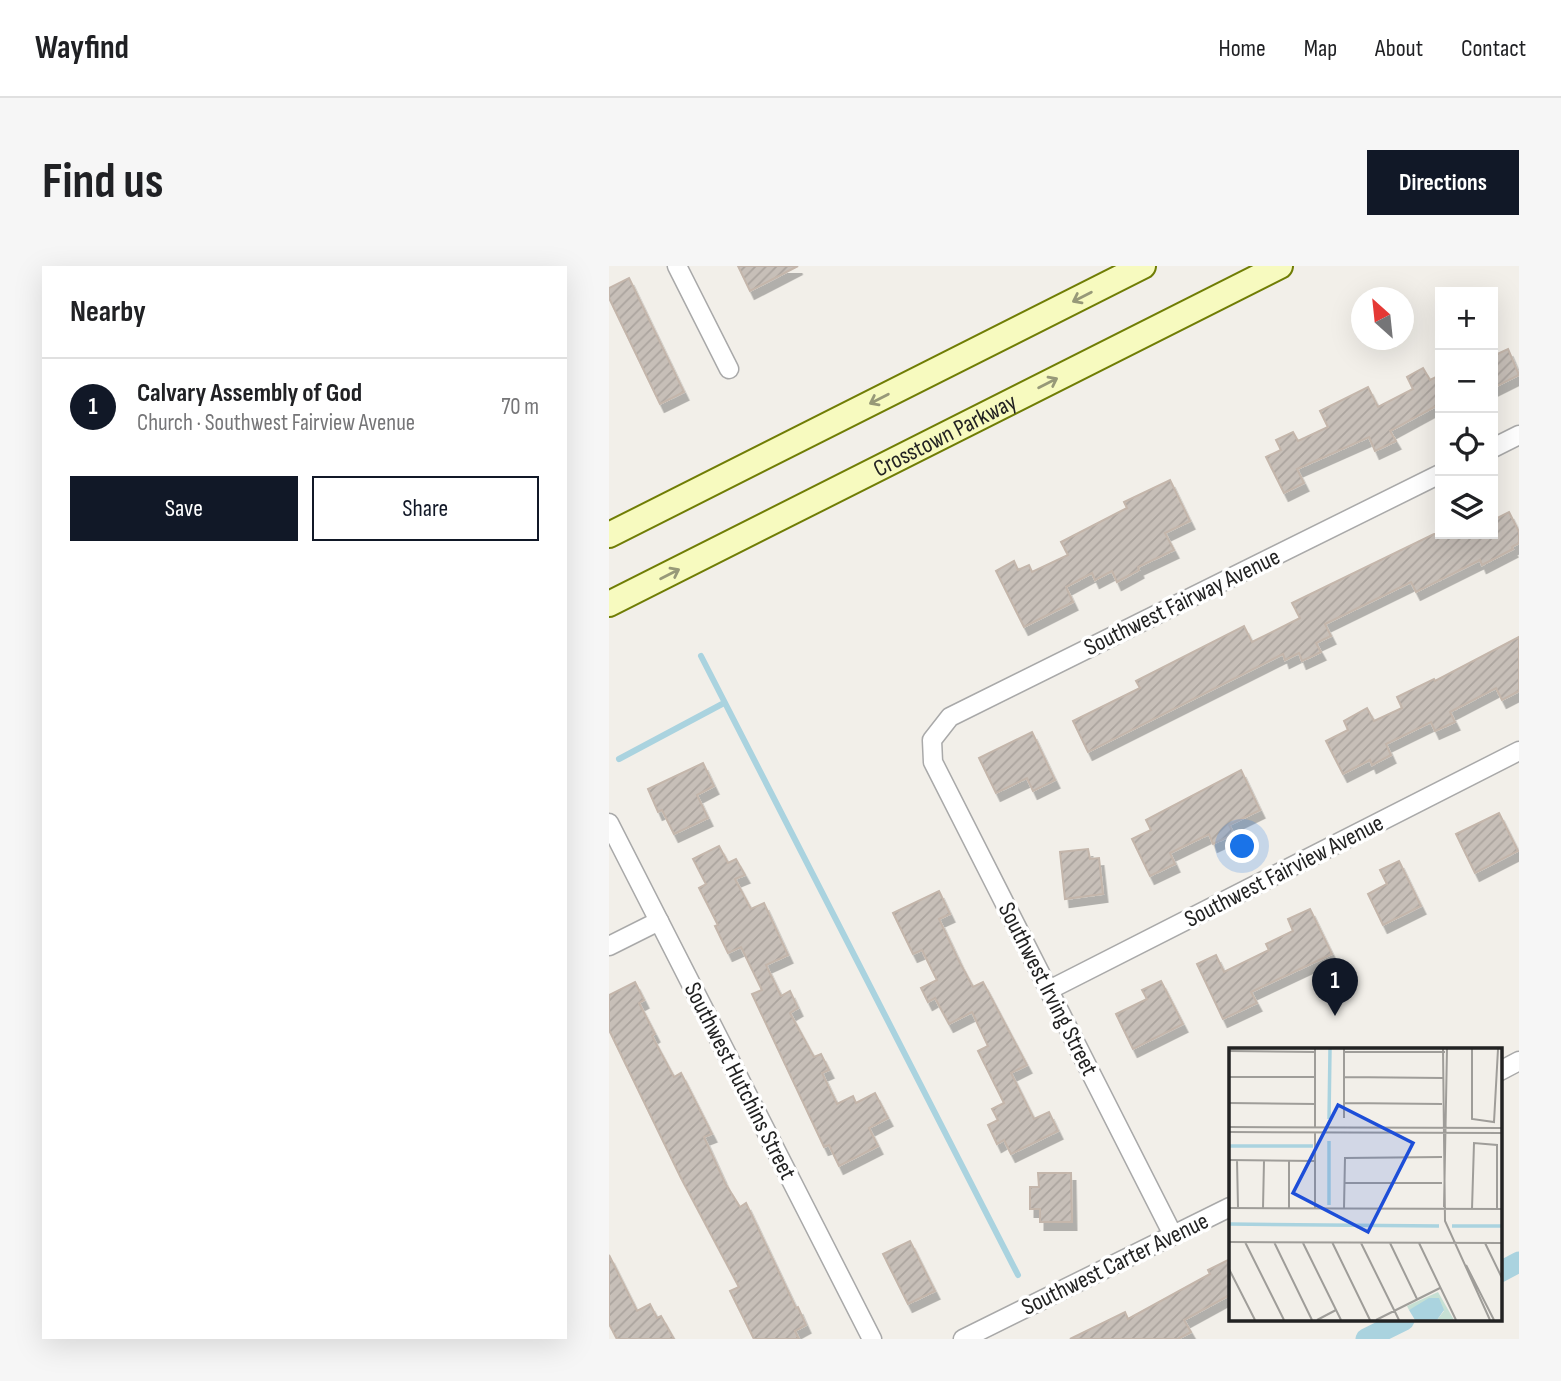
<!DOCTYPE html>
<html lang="en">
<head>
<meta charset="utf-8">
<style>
	body { margin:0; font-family:"Sofia Sans Condensed",sans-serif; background:#f6f6f6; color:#202124 }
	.controls { position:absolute; right:21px; top:21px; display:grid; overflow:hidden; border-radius:0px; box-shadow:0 7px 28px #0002 }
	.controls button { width:63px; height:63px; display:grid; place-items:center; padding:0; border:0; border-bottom:2px solid #e0e0e0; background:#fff; color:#202124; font:35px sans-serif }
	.compass { position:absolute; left:742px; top:21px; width:63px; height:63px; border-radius:50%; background:#fff; box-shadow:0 7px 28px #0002; rotate:333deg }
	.you { position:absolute; left:634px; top:581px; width:24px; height:24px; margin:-18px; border:5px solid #fff; border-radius:50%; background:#1a73e8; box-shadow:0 0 0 10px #1a73e833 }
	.badge { display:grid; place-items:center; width:46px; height:46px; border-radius:50%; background:#111827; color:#fff; font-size:23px; font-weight:700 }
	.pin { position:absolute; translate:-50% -58px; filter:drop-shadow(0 2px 4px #0008) }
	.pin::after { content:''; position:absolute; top:37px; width:24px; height:21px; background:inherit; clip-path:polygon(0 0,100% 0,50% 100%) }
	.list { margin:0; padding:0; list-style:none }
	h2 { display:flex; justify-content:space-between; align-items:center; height:91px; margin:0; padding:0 28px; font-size:30px }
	h2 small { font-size:23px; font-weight:400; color:#757577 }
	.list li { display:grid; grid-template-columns:46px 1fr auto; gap:21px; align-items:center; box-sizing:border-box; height:98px; padding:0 28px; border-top:2px solid #e0e0e0 }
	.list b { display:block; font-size:26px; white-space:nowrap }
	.list p { margin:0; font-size:23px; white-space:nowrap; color:#757577 }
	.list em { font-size:23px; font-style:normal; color:#757577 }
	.actions { display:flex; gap:14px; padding:21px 28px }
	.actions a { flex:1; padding:16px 0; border:2px solid #111827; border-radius:0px; text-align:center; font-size:24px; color:#111827 }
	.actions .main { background:#111827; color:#fff }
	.icon { flex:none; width:38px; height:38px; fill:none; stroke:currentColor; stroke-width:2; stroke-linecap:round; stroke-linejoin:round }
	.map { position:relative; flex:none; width:910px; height:1073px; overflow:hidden; border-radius:0px }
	header { display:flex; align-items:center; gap:42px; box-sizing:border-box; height:98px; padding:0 35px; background:#fff; border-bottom:2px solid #e0e0e0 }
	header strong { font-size:33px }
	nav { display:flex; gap:38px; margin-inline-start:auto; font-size:24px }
	.intro { display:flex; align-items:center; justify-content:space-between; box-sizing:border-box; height:168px; padding:0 42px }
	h1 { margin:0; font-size:49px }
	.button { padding:18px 32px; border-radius:0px; background:#111827; color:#fff; font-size:24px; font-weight:700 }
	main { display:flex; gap:42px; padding:0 42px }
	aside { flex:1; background:#fff; border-radius:0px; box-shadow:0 7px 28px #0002 }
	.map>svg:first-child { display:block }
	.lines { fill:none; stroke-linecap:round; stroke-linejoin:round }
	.stream { stroke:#aad3df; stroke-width:6 }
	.canal { stroke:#aad3df; stroke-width:21 }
	.building { fill:url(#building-hatch); stroke:#c4b6ab; stroke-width:2; filter:url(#shadow) }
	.minor-casing { stroke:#a9a9a9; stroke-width:21 }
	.secondary-casing { stroke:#707d05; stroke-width:28 }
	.minor { stroke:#fff; stroke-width:18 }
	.secondary { stroke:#f7fabf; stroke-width:24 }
	.oneway { stroke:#979978 }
	.labels { text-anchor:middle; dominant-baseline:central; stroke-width:7; stroke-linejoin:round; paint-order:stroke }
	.street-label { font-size:24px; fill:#222; stroke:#fff }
	.inset-river { fill:none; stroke:#aad3df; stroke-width:3.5 }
	.inset-road { fill:none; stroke:#9f9d99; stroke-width:2 }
	.view { fill:#1d4ed8; fill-opacity:0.15; stroke:#1d4ed8; stroke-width:3.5 }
	.inset-edge { fill:none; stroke:#222; stroke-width:3.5 }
</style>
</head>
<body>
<header>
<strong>Wayfind</strong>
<nav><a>Home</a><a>Map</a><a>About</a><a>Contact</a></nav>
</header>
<div class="intro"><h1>Find us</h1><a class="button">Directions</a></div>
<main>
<aside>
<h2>Nearby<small></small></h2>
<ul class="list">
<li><span class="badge">1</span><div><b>Calvary Assembly of God</b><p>Church · Southwest Fairview Avenue</p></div><em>70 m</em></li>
</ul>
<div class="actions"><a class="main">Save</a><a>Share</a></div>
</aside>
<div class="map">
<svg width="910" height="1073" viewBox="0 0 910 1073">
	<defs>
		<pattern id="building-hatch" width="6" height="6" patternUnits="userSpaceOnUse" patternTransform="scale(1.75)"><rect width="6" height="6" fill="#c7bfb8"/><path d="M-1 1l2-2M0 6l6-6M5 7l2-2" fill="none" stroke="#aba49e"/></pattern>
		<filter id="shadow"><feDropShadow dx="4.5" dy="8" stdDeviation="0" flood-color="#0004"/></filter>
	</defs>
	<rect width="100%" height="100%" fill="#f2efe9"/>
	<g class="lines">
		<g class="stream">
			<polyline points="92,390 409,1009"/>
			<polyline points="10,493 115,437"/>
		</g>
		<g class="canal">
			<polyline points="891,1006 910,996"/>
			<polyline points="757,1073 795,1054"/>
		</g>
	</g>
	<g class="building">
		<polygon points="129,0 189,0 141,25"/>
		<polygon points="20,12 75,126 51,138 0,32 0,22"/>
		<polygon points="899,83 910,109 884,122 884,90"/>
		<polygon points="814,102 821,114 831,109 831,138 781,165 787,175 766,185 760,171 688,203 695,217 675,227 657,191 672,184 667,174 684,166 689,175 719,161 711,145 759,121 769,141 804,123 798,111"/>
		<polygon points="561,214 581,255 556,267 565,284 529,301 530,304 508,316 503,305 486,314 483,307 457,321 464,336 415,361 387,305 405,295 409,304 420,299 423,306 459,289 452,276 518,242 515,236"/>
		<polygon points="900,246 910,266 910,277 903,281 904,283 873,299 871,294 807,326 802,316 716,358 722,370 707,377 712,386 693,395 690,387 676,394 674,388 479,486 464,455 531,422 527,415 635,360 643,376 691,352 683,337 825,268 884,268 884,254"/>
		<polygon points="910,371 910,425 893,434 887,422 841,446 846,456 826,465 822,456 777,478 782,489 763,499 761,494 734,508 717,475 739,464 735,455 758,442 765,455 793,442 788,431 825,413 826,415"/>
		<polygon points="423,466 446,514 424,525 418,512 387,527 370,492"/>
		<polygon points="94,497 105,520 88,529 99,552 65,568 53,544 49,546 39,523"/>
		<polygon points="632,504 651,544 620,559 625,568 604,578 600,568 561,587 566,598 541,610 523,573 542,564 537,554"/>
		<polygon points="890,547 909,585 866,607 847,568"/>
		<polygon points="110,580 119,597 127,593 136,609 126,613 142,643 155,637 179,689 157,699 172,730 181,725 189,742 181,747 205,791 212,788 220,804 213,807 228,838 244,830 247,837 266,827 279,852 260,862 269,880 230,900 220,879 215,881 143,728 153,724 132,681 119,687 106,660 109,659 90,622 97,618 84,593"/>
		<polygon points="479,583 481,593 490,592 494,628 456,633 451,586"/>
		<polygon points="790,595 812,640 774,659 759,628 778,618 771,604"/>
		<polygon points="330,625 341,648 330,653 350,695 364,721 374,716 418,799 402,807 425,853 440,846 449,865 402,888 395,874 388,878 379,859 389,854 383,843 395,837 369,785 379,780 363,746 340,758 326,732 319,736 312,722 328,714 313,684 304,688 284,647"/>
		<polygon points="701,643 723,688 642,726 648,737 614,753 588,698 607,689 615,706 660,684 657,678 684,665 679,653"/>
		<polygon points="552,715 574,758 524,783 507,748 538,733 533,724"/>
		<polygon points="26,716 35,734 30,737 46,768 43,770 65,811 72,807 103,868 95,871 116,917 131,941 137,937 187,1042 189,1041 197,1059 186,1065 190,1073 145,1073 121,1025 130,1021 72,912 0,764 0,729"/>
		<polygon points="429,907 462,907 463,956 431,956 431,943 421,943 421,921 430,921"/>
		<polygon points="301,975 326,1025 299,1038 274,988"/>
		<polygon points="0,989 28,1045 41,1038 48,1052 52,1050 65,1073 8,1073 0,1058"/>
		<polygon points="621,993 621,1029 575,1054 582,1066 569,1073 461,1073 516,1046 519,1053 601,1008 599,1004"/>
	</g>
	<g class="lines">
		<g class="minor-casing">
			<g id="minor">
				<polyline points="68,0 120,103"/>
				<polyline points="884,182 910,169"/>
				<polyline points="0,557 263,1073"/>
				<polyline points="0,680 50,655"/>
				<polyline points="440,724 910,485"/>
				<polyline points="891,805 910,795"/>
				<polyline points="564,969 324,496 323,474 341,451 831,208"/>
				<polyline points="354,1073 621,941"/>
			</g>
		</g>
		<g class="secondary-casing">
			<g id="secondary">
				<polyline points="0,269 534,0"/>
				<path id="s1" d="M 0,338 L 671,0"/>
			</g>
		</g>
		<use href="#minor" class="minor"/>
		<use href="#secondary" class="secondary"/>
	</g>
	<defs><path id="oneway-shaft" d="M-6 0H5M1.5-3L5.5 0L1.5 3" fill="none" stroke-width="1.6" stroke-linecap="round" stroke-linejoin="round" transform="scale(1.75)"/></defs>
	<g class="oneway">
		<use href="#oneway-shaft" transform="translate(473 31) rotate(153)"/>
		<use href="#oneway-shaft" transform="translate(439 117) rotate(-27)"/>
		<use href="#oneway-shaft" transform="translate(270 133) rotate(153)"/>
		<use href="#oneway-shaft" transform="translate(61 308) rotate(-27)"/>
	</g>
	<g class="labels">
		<g class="street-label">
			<text stroke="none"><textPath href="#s1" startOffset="376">Crosstown Parkway</textPath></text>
			<text transform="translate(573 336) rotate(-26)">Southwest Fairway Avenue</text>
			<text transform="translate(675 605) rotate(-27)">Southwest Fairview Avenue</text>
			<text transform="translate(439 723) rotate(63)">Southwest Irving Street</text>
			<text transform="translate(131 815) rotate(63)">Southwest Hutchins Street</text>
			<text transform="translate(506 998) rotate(-26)">Southwest Carter Avenue</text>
		</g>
	</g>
	<g transform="translate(620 782)">
		<rect width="273" height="273" fill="#f2efe9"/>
		<path d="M 209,244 L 225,272 L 208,272 L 215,263 L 196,255 L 180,262 L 178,258 Z" fill="#c6e0d4"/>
		<path d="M 200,250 L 210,250 L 215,262 L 208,272 L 186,272 L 180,262 Z" fill="#aad3df"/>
		<path class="inset-river" d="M 100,71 L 101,1M 100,93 L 100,157M 0,98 L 84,98M 0,176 L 210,178M 223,178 L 273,178"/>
		<path class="inset-road" d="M 214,1 L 216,173 L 261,272M 243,1 L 243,71 L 265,74 L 269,1M 0,3 L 86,4M 115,4 L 216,4M 0,29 L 86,29M 115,29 L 214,30M 0,55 L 86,56M 115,55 L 213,56M 115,70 L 115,1M 0,79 L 273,80M 86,79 L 86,1M 0,84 L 273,85M 0,112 L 86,113M 8,112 L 9,159M 60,113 L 60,160M 115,135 L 213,135M 215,159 L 218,1M 0,160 L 273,161M 34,160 L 35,113M 86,160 L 86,85M 115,160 L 116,110 L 213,109M 243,161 L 245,95 L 268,97 L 268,161M 0,194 L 273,195M 16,194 L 55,272M 45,194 L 83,272M 103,194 L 141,272M 74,195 L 112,272M 132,195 L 170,272M 161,195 L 188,251M 190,195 L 227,272M 256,195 L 273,230M 237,217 L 265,272M 0,221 L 26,272M 88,272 L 107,262M 147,272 L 211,240"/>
		<path class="view" d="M 109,57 L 184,95 L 139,184 L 64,145 Z"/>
		<rect width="273" height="273" class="inset-edge"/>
	</g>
</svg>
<div class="controls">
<button>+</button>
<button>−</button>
<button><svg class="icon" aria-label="locate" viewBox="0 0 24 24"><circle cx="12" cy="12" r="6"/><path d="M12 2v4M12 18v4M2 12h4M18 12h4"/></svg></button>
<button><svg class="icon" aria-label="layers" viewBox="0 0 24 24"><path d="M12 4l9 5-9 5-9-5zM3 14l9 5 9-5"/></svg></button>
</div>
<svg class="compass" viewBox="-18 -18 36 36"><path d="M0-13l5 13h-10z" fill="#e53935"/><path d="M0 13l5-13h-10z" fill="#757577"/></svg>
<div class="you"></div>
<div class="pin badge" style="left:726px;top:750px">1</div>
</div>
</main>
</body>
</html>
